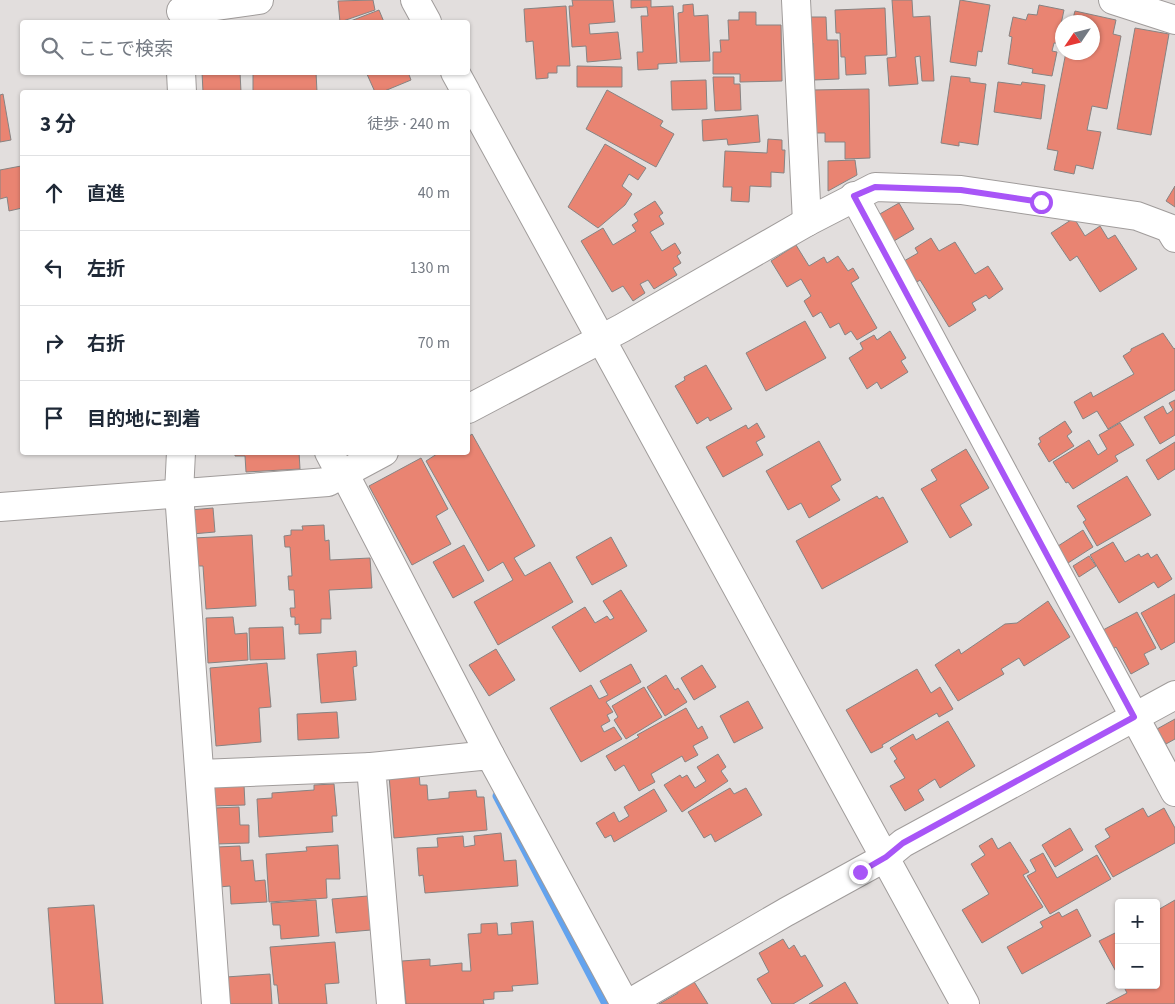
<!DOCTYPE html>
<html lang="ja">
<head>
<meta charset="utf-8">
<style>
	body { margin:0; font-family:"Source Sans 3","Noto Sans JP",sans-serif; background:#f6f6f7; color:#1f2937 }
	.controls { position:absolute; right:15px; bottom:15px; display:grid; overflow:hidden; border-radius:5px; box-shadow:0 1px 4px #0004 }
	.controls button { width:45px; height:45px; display:grid; place-items:center; padding:0; border:0; border-bottom:1px solid #e0e1e3; background:#fff; color:#1f2937; font:25px sans-serif }
	.compass { position:absolute; left:1055px; top:15px; width:45px; height:45px; border-radius:50%; background:#fff; box-shadow:0 1px 4px #0004; rotate:235deg }
	.stop { position:absolute; width:15px; height:15px; margin:-11px; border:4px solid #a855f7; border-radius:50%; background:#fff }
	.stop.end { background:#a855f7; border-color:#fff; box-shadow:0 1px 5px #0008 }
	.list { margin:0; padding:0; list-style:none }
	h2 { display:flex; justify-content:space-between; align-items:center; height:65px; margin:0; padding:0 20px; font-size:21px }
	h2 small { font-size:16px; font-weight:400; color:#747a83 }
	.list li { display:grid; grid-template-columns:32px 1fr auto; gap:15px; align-items:center; box-sizing:border-box; height:75px; padding:0 20px; border-top:1px solid #e0e1e3 }
	.list b { display:block; font-size:19px; white-space:nowrap }
	.list em { font-size:16px; font-style:normal; color:#747a83 }
	.icon { flex:none; width:28px; height:28px; fill:none; stroke:currentColor; stroke-width:2; stroke-linecap:round; stroke-linejoin:round }
	.map { position:relative; flex:none; width:1175px; height:1004px; overflow:hidden }
	.search { position:absolute; background:#fff; box-shadow:0 1px 4px #0004; left:20px; top:20px; width:450px; height:55px; display:flex; align-items:center; gap:12px; box-sizing:border-box; padding:0 18px; border-radius:5px; color:#747a83; font-size:19px }
	.panel { position:absolute; background:#fff; box-shadow:0 1px 4px #0004; left:20px; top:90px; width:450px; height:365px; border-radius:5px }
	.map>svg:first-child { display:block }
	.lines { fill:none; stroke-linecap:round; stroke-linejoin:round }
	.stream { stroke:#63a3ee; stroke-width:9 }
	.building { fill:#e98472; stroke:#878382 }
	.minor-casing { stroke:#a09c9b; stroke-width:30 }
	.minor { stroke:#fff; stroke-width:28 }
	.route { stroke:#a855f7; stroke-width:6 }
</style>
</head>
<body>
<div class="map">
<svg width="1175" height="1004" viewBox="0 0 1175 1004">
	<rect width="100%" height="100%" fill="#e2dedd"/>
	<g class="lines">
		<polyline class="stream" points="497,796 606,1004"/>
	</g>
	<g class="building">
		<polygon points="373,0 375,10 340,22 338,1"/>
		<polygon points="572,0 613,0 615,22 589,24 590,34 618,32 621,59 587,62 586,46 572,47 569,6 573,6"/>
		<polygon points="631,0 651,0 651,7 673,6 677,63 658,64 658,69 638,70 637,52 643,52 641,16 648,16 647,7 631,8"/>
		<polygon points="892,0 912,0 913,17 930,16 934,81 922,81 920,56 915,57 918,84 889,86 887,58 896,57"/>
		<polygon points="960,0 990,5 982,52 978,51 976,66 950,62"/>
		<polygon points="693,4 694,16 708,15 710,61 680,62 678,13 683,12 683,5"/>
		<polygon points="1039,5 1064,10 1057,43 1054,43 1052,51 1057,52 1052,76 1032,73 1033,69 1008,64 1012,37 1009,36 1013,17 1026,20 1028,14 1037,15"/>
		<polygon points="566,6 570,66 557,66 557,73 548,73 548,78 536,79 533,41 526,42 524,9"/>
		<polygon points="885,8 887,55 865,56 866,74 846,75 845,57 841,57 840,33 836,33 835,10"/>
		<polygon points="379,10 384,22 348,22"/>
		<polygon points="1075,11 1116,20 1113,34 1121,36 1107,109 1092,106 1087,130 1101,132 1093,169 1076,165 1074,174 1054,170 1058,151 1047,149 1066,52 1092,52 1092,22 1072,22"/>
		<polygon points="739,12 756,12 756,25 781,25 782,81 740,82 740,74 713,74 713,52 721,52 720,40 729,40 728,20 739,20"/>
		<polygon points="808,17 826,17 827,40 838,40 839,79 814,80 813,43 809,43"/>
		<polygon points="1135,28 1169,34 1151,135 1117,129"/>
		<polygon points="577,66 622,67 622,87 577,87"/>
		<polygon points="202,72 240,72 241,92 203,92"/>
		<polygon points="253,72 316,72 317,92 253,92"/>
		<polygon points="366,72 408,72 411,80 382,92 375,92"/>
		<polygon points="951,76 970,78 970,82 986,84 978,145 959,142 959,146 941,143"/>
		<polygon points="713,77 734,77 734,84 740,84 741,110 715,111"/>
		<polygon points="706,80 707,109 672,110 671,81"/>
		<polygon points="998,82 1021,85 1022,82 1045,85 1041,119 994,112"/>
		<polygon points="869,89 870,158 845,159 845,142 825,142 825,133 813,133 812,90"/>
		<polygon points="607,90 663,121 660,126 674,134 656,167 586,129"/>
		<polygon points="3,94 11,140 0,142 0,95"/>
		<polygon points="758,115 760,142 728,145 727,139 703,141 702,120"/>
		<polygon points="768,139 782,140 782,150 785,150 784,173 771,172 771,187 750,186 749,202 731,201 732,187 723,187 725,151 767,153"/>
		<polygon points="605,144 646,168 638,180 629,174 622,186 632,194 625,205 598,228 568,207"/>
		<polygon points="855,160 857,175 828,191 828,161"/>
		<polygon points="21,166 22,208 9,211 7,197 0,199 0,170"/>
		<polygon points="1175,186 1175,207 1166,201"/>
		<polygon points="655,201 663,213 659,216 664,224 650,232 662,251 675,243 681,253 677,256 681,263 673,268 677,275 654,289 648,280 640,284 645,293 633,301 623,286 612,292 581,241 603,228 613,245 636,231 632,225 638,221 634,214"/>
		<polygon points="899,203 914,229 894,241 878,215"/>
		<polygon points="1074,218 1085,236 1100,226 1108,239 1115,235 1137,269 1100,292 1077,256 1070,261 1051,233"/>
		<polygon points="931,238 939,251 955,242 975,274 988,266 1003,289 989,299 986,295 972,303 976,310 949,327 920,280 917,282 904,261 918,253 915,248"/>
		<polygon points="796,245 809,266 824,257 827,263 838,256 848,271 853,268 859,278 851,283 877,328 857,340 851,331 845,335 839,323 830,328 821,312 813,317 804,301 811,296 801,279 787,287 771,261"/>
		<polygon points="805,321 826,358 766,391 746,353"/>
		<polygon points="890,331 906,358 901,361 908,372 881,389 877,382 867,389 849,358 863,349 860,343 874,335 877,340"/>
		<polygon points="1163,333 1174,349 1175,348 1175,390 1108,429 1097,411 1083,419 1074,402 1091,392 1093,397 1134,374 1123,356 1131,351 1131,349"/>
		<polygon points="706,365 732,409 710,421 708,417 697,424 675,386 685,380 684,377"/>
		<polygon points="1175,400 1175,435 1160,444 1144,417 1163,406 1167,414 1173,410 1169,403"/>
		<polygon points="1065,421 1072,432 1067,436 1074,446 1049,462 1038,444 1041,442 1039,438"/>
		<polygon points="757,423 765,437 756,442 763,455 723,477 706,447 746,425 748,429"/>
		<polygon points="1120,423 1134,445 1115,456 1118,461 1073,489 1068,482 1066,483 1053,462 1089,440 1098,455 1107,449 1099,435"/>
		<polygon points="472,434 535,546 514,558 525,576 550,562 573,602 498,645 474,602 513,580 503,562 488,571 426,461 440,452 468,452 468,437"/>
		<polygon points="819,441 841,480 831,486 840,500 809,518 801,503 788,510 766,471"/>
		<polygon points="1175,442 1175,469 1158,480 1146,460"/>
		<polygon points="966,449 989,488 960,505 972,525 950,538 921,489 937,480 931,470"/>
		<polygon points="235,452 299,452 300,469 246,472 245,456 235,456"/>
		<polygon points="421,458 448,509 436,516 451,544 412,565 369,486"/>
		<polygon points="1127,476 1151,515 1097,546 1083,522 1086,520 1077,506"/>
		<polygon points="877,496 879,499 883,497 908,542 822,589 796,541"/>
		<polygon points="213,508 215,532 192,534 190,510"/>
		<polygon points="324,525 325,541 329,540 330,560 370,558 372,588 329,590 331,619 321,619 321,633 299,634 299,624 295,625 295,617 291,617 290,608 295,608 294,590 289,590 288,576 292,576 290,547 285,547 284,536 291,535 291,530 303,530 302,526"/>
		<polygon points="1083,530 1093,547 1068,563 1058,546"/>
		<polygon points="252,535 256,606 206,609 203,566 195,566 194,538"/>
		<polygon points="611,537 627,566 592,585 576,557"/>
		<polygon points="1113,542 1125,562 1139,554 1141,557 1148,553 1151,558 1157,554 1172,579 1158,588 1154,582 1119,603 1090,555"/>
		<polygon points="464,545 484,581 453,598 433,562"/>
		<polygon points="1089,556 1096,566 1079,577 1073,566"/>
		<polygon points="621,590 647,631 580,672 552,627 585,607 595,623 607,616 610,620 614,618 603,601"/>
		<polygon points="1175,594 1175,642 1161,650 1141,613"/>
		<polygon points="1048,601 1070,637 1024,666 1019,658 1001,669 1004,674 958,701 935,665 959,649 961,654 1005,624 1017,623"/>
		<polygon points="1137,612 1156,648 1144,654 1149,664 1131,674 1116,647 1113,649 1103,630"/>
		<polygon points="233,617 235,634 247,633 248,660 208,663 206,618"/>
		<polygon points="283,627 285,659 250,660 249,628"/>
		<polygon points="496,649 515,680 489,696 469,665"/>
		<polygon points="356,651 357,666 353,667 356,700 321,703 317,654"/>
		<polygon points="267,663 271,707 259,708 261,742 216,746 210,668"/>
		<polygon points="631,664 641,682 606,702 613,712 607,715 610,721 601,726 604,732 614,727 622,739 581,762 550,708 591,685 599,699 608,695 600,681"/>
		<polygon points="702,665 716,687 694,700 681,678"/>
		<polygon points="917,669 931,693 940,687 953,709 939,717 937,713 882,745 883,747 871,753 846,710"/>
		<polygon points="666,675 675,690 678,688 687,702 665,716 647,687"/>
		<polygon points="644,687 662,717 626,739 614,720 618,717 612,706"/>
		<polygon points="748,701 763,728 734,743 720,716"/>
		<polygon points="686,708 698,729 702,726 708,738 693,746 698,755 685,762 682,756 651,774 655,782 639,791 624,765 615,771 606,756 639,737 637,735"/>
		<polygon points="337,712 339,738 298,740 297,714"/>
		<polygon points="1175,719 1175,739 1166,744 1157,729"/>
		<polygon points="948,721 975,766 940,788 935,779 918,790 924,800 905,811 890,786 905,778 894,761 897,759 890,748 913,734 916,740"/>
		<polygon points="718,754 726,767 721,771 728,781 682,812 664,785 680,775 682,778 687,775 695,788 706,781 697,767"/>
		<polygon points="419,773 420,785 427,785 428,800 449,798 449,792 476,790 477,797 484,797 487,830 394,838 389,775"/>
		<polygon points="334,784 337,816 332,816 333,832 259,837 257,799 272,798 272,793 314,790 314,785"/>
		<polygon points="244,785 245,805 213,806 212,787"/>
		<polygon points="730,788 734,794 746,788 762,815 715,842 711,834 704,838 688,812"/>
		<polygon points="654,789 667,811 614,842 611,835 605,838 596,823 614,812 619,822 629,816 624,807"/>
		<polygon points="239,807 240,825 249,825 249,843 216,844 214,808"/>
		<polygon points="1143,808 1148,817 1164,808 1175,828 1175,843 1113,877 1095,846 1110,837 1105,829"/>
		<polygon points="1070,828 1083,850 1055,867 1042,845"/>
		<polygon points="501,833 504,861 516,860 518,886 425,893 423,875 419,876 417,848 438,847 437,838 463,836 464,847 475,845 474,836"/>
		<polygon points="992,838 998,849 1010,842 1029,872 1023,875 1043,907 982,943 962,910 989,894 971,864 985,855 979,846"/>
		<polygon points="338,845 340,879 326,879 327,898 269,902 266,854 307,851 306,847"/>
		<polygon points="240,846 241,861 253,860 255,881 265,880 267,902 231,904 230,886 219,887 217,847"/>
		<polygon points="1043,853 1057,878 1097,855 1111,879 1050,914 1027,876 1036,871 1030,860"/>
		<polygon points="368,896 371,930 336,933 332,899"/>
		<polygon points="316,900 319,936 281,939 280,925 273,925 271,903"/>
		<polygon points="1175,900 1175,1004 1106,1004 1127,993 1123,985 1156,985 1156,911"/>
		<polygon points="94,905 103,1004 55,1004 48,908"/>
		<polygon points="1077,909 1091,936 1022,974 1007,947 1043,927 1040,922 1059,912 1062,917"/>
		<polygon points="533,921 538,984 512,986 513,991 494,992 494,999 483,1000 484,1004 406,1004 402,961 430,959 430,966 462,963 462,971 471,971 468,934 481,933 481,924 497,923 498,935 512,934 511,923"/>
		<polygon points="1119,931 1119,977 1099,941"/>
		<polygon points="783,939 789,949 794,945 801,957 805,955 823,986 793,1004 772,1004 757,979 769,972 759,953"/>
		<polygon points="335,942 339,983 325,984 327,1004 279,1004 277,985 274,985 270,947"/>
		<polygon points="270,974 272,1004 228,1004 226,977"/>
		<polygon points="693,980 708,1004 659,1004 678,993 676,990"/>
		<polygon points="845,982 858,1004 809,1004"/>
	</g>
	<g class="lines">
		<g class="minor-casing">
			<g id="minor">
				<polyline points="415,0 427,22"/>
				<polyline points="796,0 807,222"/>
				<polyline points="1113,0 1175,20"/>
				<polyline points="181,11 259,0"/>
				<polyline points="181,72 182,92"/>
				<polyline points="455,72 466,92"/>
				<polyline points="468,96 965,1004"/>
				<polyline points="854,196 1175,792"/>
				<polyline points="468,409 622,328 807,222 875,187 961,190 1137,216 1169,228 1175,238"/>
				<polyline points="181,452 179,493 216,1004"/>
				<polyline points="329,452 341,475"/>
				<polyline points="344,473 490,755"/>
				<polyline points="0,507 328,482 384,452"/>
				<polyline points="200,774 371,767"/>
				<polyline points="391,1004 371,767 490,755 625,1004"/>
				<polyline points="628,1004 786,912 886,857 903,843 1175,695"/>
			</g>
		</g>
		<use href="#minor" class="minor"/>
	</g>
	<g class="lines">
		<polyline class="route" points="860,872 886,857 903,843 1134,717 854,196 875,187 961,190 1041,202"/>
	</g>
</svg>
<div class="controls">
<button>+</button>
<button>−</button>
</div>
<svg class="compass" viewBox="-18 -18 36 36"><path d="M0-13l5 13h-10z" fill="#e53935"/><path d="M0 13l5-13h-10z" fill="#747a83"/></svg>
<div class="stop" style="left:1041px;top:202px"></div>
<div class="stop end" style="left:860px;top:872px"></div>
<div class="search"><svg class="icon" aria-label="search" viewBox="0 0 24 24"><circle cx="10" cy="10" r="6"/><path d="M15 15l6 6"/></svg>ここで検索</div>
<section class="panel">
<h2>3 分<small>徒歩 · 240 m</small></h2>
<ul class="list">
<li><svg class="icon" aria-label="ahead" viewBox="0 0 24 24"><path d="M12 20V5M6 11l6-6 6 6"/></svg><div><b>直進</b></div><em>40 m</em></li>
<li><svg class="icon" aria-label="left" viewBox="0 0 24 24"><path d="M17 20v-9H6M10 6l-5 5 5 5"/></svg><div><b>左折</b></div><em>130 m</em></li>
<li><svg class="icon" aria-label="right" viewBox="0 0 24 24"><path d="M7 20v-9h11M14 6l5 5-5 5"/></svg><div><b>右折</b></div><em>70 m</em></li>
<li><svg class="icon" aria-label="arrive" viewBox="0 0 24 24"><path d="M6 21V4h12l-3 4 3 4H6"/></svg><div><b>目的地に到着</b></div></li>
</ul>
</section>
</div>
</body>
</html>
